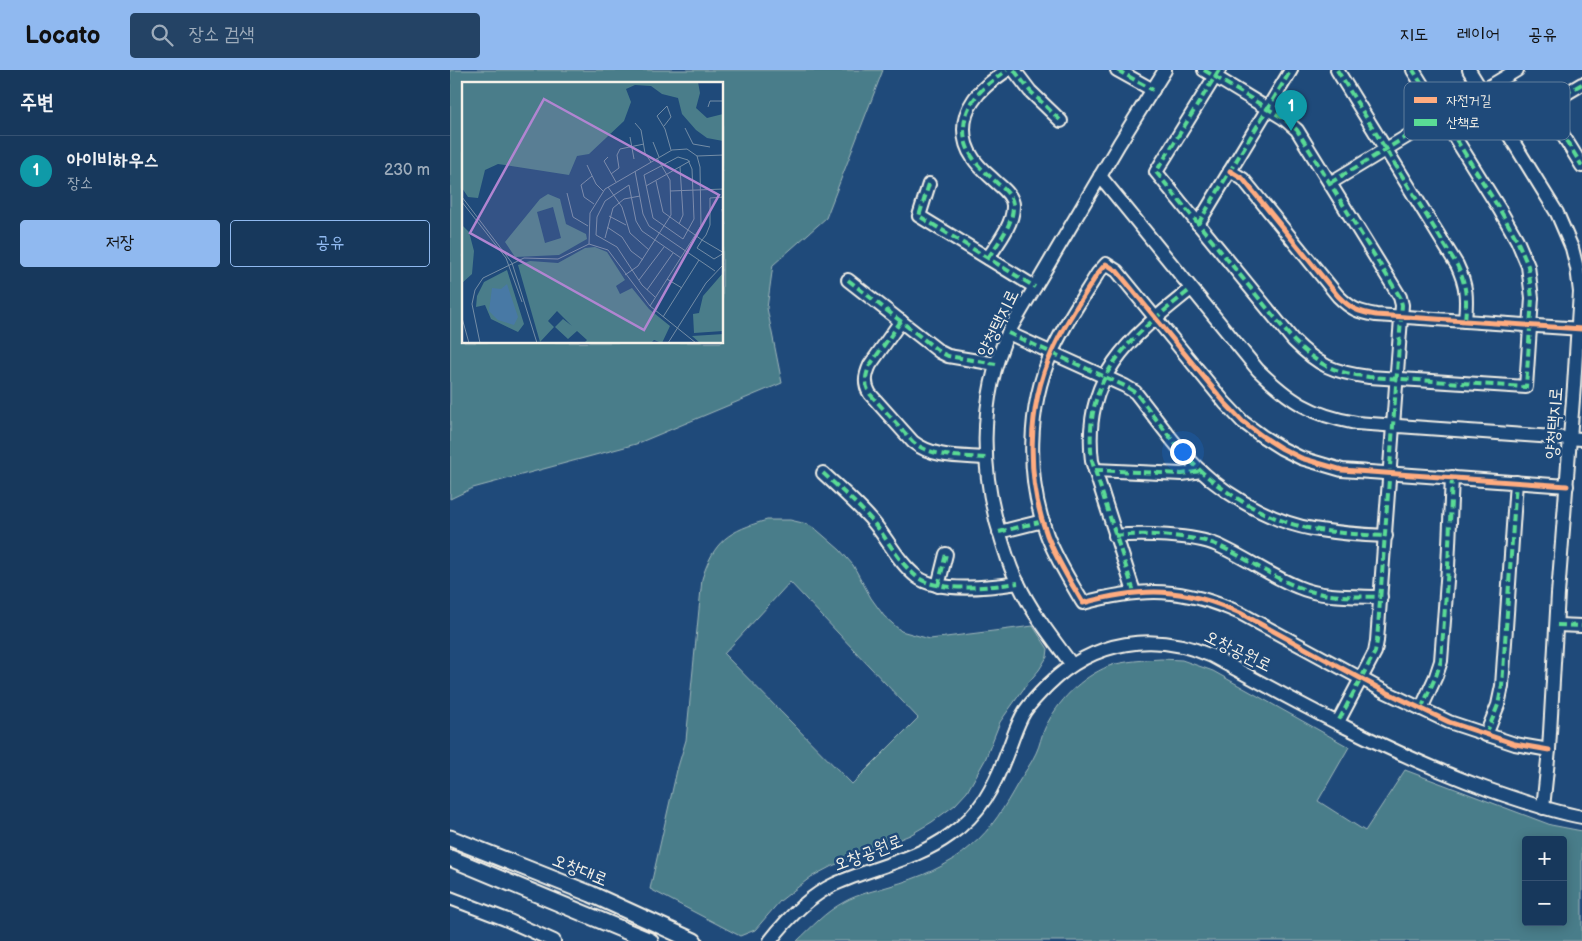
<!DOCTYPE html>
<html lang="ko">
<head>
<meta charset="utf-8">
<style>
	body { margin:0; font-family:"Balsamiq Sans","Poor Story",sans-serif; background:#244365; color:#f1f3f6 }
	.controls { position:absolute; right:15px; bottom:15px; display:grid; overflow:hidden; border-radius:5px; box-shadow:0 2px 12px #0003 }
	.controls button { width:45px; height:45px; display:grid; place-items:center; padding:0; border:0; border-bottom:1px solid #365272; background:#17385c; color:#f1f3f6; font:25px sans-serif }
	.you { position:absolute; left:732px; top:381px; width:18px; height:18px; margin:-12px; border:4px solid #fff; border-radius:50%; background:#1a73e8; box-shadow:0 0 0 8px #1a73e833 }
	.badge { display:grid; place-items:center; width:32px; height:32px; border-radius:50%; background:#90b9f0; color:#fff; font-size:16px; font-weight:700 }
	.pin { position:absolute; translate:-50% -41px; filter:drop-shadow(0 1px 2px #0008) }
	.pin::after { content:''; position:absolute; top:26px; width:18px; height:15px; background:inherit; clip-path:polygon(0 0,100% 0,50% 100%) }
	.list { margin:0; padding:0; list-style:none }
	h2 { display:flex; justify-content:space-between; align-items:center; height:65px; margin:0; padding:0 20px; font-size:21px }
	h2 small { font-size:16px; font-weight:400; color:#9eacbb }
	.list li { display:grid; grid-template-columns:32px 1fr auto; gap:15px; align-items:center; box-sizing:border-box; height:70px; padding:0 20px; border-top:1px solid #365272 }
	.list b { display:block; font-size:19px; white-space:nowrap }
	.list p { margin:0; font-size:16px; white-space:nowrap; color:#9eacbb }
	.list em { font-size:16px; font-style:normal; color:#9eacbb }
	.actions { display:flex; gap:10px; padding:15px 20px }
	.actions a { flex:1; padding:11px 0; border:1px solid #90b9f0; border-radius:5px; text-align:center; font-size:18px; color:#90b9f0 }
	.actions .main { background:#90b9f0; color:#111 }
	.icon { flex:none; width:28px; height:28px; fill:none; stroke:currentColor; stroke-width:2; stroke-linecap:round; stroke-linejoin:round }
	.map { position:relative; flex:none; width:1132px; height:871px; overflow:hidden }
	header { display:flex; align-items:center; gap:30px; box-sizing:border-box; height:70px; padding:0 25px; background:#90b9f0; color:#111 }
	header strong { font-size:24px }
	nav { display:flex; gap:28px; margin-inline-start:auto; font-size:18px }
	.search { width:350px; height:45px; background:#244365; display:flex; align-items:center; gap:12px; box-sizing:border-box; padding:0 18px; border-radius:5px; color:#9eacbb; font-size:19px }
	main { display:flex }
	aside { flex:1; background:#17385c }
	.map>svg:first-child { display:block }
	.green { fill:#4a7d8a; stroke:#9fb7b9; fill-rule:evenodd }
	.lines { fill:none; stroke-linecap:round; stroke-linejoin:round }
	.minor-casing { stroke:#f4f1e8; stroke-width:16 }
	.major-casing { stroke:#f4f1e8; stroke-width:19 }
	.minor { stroke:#1f4a7a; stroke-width:12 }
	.major { stroke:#1f4a7a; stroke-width:15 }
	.quiet { stroke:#5adb95; stroke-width:4; stroke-dasharray:8 4; stroke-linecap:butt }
	.cycleway-casing { stroke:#1f4a7a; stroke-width:8 }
	.cycleway { stroke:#ffac80; stroke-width:5 }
	.labels { text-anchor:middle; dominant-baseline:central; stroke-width:5; stroke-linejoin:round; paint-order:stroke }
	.street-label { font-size:18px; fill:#f4f1e8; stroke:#1f4a7a }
	.inset-road { fill:none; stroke:#748da6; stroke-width:1 }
	.view { fill:#b185d1; fill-opacity:0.15; stroke:#b185d1; stroke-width:2.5 }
	.inset-edge { fill:none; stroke:#f4f1e8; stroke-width:2.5 }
	.key { fill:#1f4a7a; stroke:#5f7c9b; stroke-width:1 }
	.key-label { font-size:14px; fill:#f4f1e8 }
</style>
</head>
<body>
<header>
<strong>Locato</strong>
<div class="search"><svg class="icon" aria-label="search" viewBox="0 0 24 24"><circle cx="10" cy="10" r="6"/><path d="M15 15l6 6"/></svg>장소 검색</div>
<nav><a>지도</a><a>레이어</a><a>공유</a></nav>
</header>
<main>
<aside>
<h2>주변<small></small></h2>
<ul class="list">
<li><span class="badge" style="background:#0f9aa8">1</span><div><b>아이비하우스</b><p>장소</p></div><em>230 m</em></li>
</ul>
<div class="actions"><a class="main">저장</a><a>공유</a></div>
</aside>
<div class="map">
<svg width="1132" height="871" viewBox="0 0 1132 871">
	<rect width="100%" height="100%" fill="#1f4a7a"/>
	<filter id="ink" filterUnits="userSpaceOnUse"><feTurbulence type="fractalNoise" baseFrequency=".02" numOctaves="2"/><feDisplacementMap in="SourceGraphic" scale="10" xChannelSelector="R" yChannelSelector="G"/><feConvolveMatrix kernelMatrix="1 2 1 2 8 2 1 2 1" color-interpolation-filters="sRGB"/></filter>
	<g filter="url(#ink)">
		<g class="green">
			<path d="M 0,0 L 433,0 L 376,148 L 323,195 L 317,238 L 332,313 L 186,374 L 23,418 L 0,429 ZM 14,14 L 272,14 L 272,272 L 14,272 Z"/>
			<path d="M 317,450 L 340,450 L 357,454 L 367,460 L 390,480 L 403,495 L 421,528 L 434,546 L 451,561 L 480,569 L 583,556 L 598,579 L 597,587 L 589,600 L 577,614 L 550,652 L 535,690 L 517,722 L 505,735 L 482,752 L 460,765 L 382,796 L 361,807 L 330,831 L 305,860 L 290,866 L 200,819 L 227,700 L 236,670 L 252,509 C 264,470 279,461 317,450 ZM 340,512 L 468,648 L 402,714 L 274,584 Z"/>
			<path d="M 711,589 L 732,590 L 763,601 L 899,677 L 868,731 L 915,761 L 955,700 L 1101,755 L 1132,761 L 1132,871 L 347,871 C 362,857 375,842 394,832 C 408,824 424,821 440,816 C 468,808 499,796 521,776 C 542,759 555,736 568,713 C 574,703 581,694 586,683 C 590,675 591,666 595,658 C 608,631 630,608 659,596 C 673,591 696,590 711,589 ZM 1076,770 L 1113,770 L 1113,852 L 1076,852 Z"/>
		</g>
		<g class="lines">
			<g class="minor-casing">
				<g id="minor">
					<polyline points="564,0 580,21 611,51"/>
					<polyline points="667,0 703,20"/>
					<polyline points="754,0 833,48 847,60 950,227 952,235 927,571 925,582 888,652"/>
					<path d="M 769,0 L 706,102 L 843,270 C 869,296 883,302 919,307 L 1076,317 L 1082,228 L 1078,196 L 1067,170 L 1050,140 L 963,0"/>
					<path d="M 887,0 L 1007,195 C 1017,216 1017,228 1015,251"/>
					<polyline points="1019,0 1107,143 1122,178 1127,198 1130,222 1124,316 1108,524 1099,680 1093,738"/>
					<polyline points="1132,14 1095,36 1132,96"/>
					<path d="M 780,101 L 793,109 L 888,226 C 901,239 908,242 926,245 L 1132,259"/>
					<path d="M 650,106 L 808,300 C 840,331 861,345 906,353 L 1132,369"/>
					<polyline points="880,113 1067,0"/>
					<polyline points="479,114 469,146 585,217"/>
					<polyline points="748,154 841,0"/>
					<path d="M 538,188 C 547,174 563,155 563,137 C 564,127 554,119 547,113 C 539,105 529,98 523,88 C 511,71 511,48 523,31 C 531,18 545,9 557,0"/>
					<polyline points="398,210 490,282 498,286 546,294"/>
					<path d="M 451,251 L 420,295 C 415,306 414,314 420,324 L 463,372 C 483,388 511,386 536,388"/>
					<path d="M 558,263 L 675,316 L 685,322 C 702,343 717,365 735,385 C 766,420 817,451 863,459 C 887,463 911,465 936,466"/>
					<polyline points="645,400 732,404 751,401"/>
					<path d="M 373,403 C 390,419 409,435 424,453 C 438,470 449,493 467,507 C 488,523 542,517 568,513"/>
					<polyline points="549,462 593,451"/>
					<path d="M 665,466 C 691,463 744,465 767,475 C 795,487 820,506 848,517 C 873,528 904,526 931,527"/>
					<polyline points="488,516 496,484"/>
					<path d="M 684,522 L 642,391 C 632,305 680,268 741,219"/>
					<polyline points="1107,555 1132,556"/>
					<path d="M 622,595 C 603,569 582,543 568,513 C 561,501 557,487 553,474 C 530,405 528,330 558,263 L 669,74 L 715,0"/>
					<polyline points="971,639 986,606 991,591 998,497 1002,407"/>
					<polyline points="1036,665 1048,635 1052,616 1066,412"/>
					<path d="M 1099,680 L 1065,674 L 999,652 L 934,621 L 790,543 C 733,517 693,517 633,533 C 620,511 606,489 597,465 C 576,409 577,337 602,282 C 614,254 632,229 648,203 L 656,194 L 667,201 L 775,333 L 793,352 L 812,366 L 831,378 L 851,388 L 892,400 L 1117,416"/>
					<polyline points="0,828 55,849 104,871"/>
					<path d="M 320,871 C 337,849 359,826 385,814 C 423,797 466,790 500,765 C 531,743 544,717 557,683 C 563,669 567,653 575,641 C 581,632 590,623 598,615 C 644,570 704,561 762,586 C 851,635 941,684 1037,719 C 1068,730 1100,741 1132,747"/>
				</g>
			</g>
			<g class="major-casing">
				<g id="major">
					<polyline points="0,768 141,824 244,871"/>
					<polyline points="0,788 200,871"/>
				</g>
			</g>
			<use href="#minor" class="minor"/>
			<use href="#major" class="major"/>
			<g class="quiet">
				<polyline points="564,0 580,21 611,51"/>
				<polyline points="667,0 703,20"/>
				<polyline points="754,0 833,48 847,60 950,227 952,235 927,571 925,582 888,652"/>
				<path d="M 769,0 L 706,102 L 843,270 C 869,296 883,302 919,307 L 1076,317 L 1082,228 L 1078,196 L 1067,170 L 1050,140 L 963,0"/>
				<path d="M 887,0 L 1007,195 C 1017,216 1017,228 1015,251"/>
				<polyline points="1132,14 1095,36 1132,96"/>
				<polyline points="880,113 1032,21"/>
				<polyline points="479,114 469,146 585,217"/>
				<polyline points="748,154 841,0"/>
				<path d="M 538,188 C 547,174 563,155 563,137 C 564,127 554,119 547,113 C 539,105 529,98 523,88 C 511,71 511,48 523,31 C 531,18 545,9 557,0"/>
				<polyline points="398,210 490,282 498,286 546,294"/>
				<path d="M 451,251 L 420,295 C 415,306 414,314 420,324 L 463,372 C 483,388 511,386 536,388"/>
				<path d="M 558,263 L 675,316 L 685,322 C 702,343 717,365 735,385 C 766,420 817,451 863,459 C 887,463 911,465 936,466"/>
				<polyline points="645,400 732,404 751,401"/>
				<path d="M 373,403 C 390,419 409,435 424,453 C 438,470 449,493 467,507 C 488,523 542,517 568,513"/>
				<polyline points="549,462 593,451"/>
				<path d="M 665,466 C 691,463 744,465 767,475 C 795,487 820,506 848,517 C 873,528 904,526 931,527"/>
				<polyline points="488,516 496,484"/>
				<path d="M 684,522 L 642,391 C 632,305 680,268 741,219"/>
				<polyline points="1107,555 1132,556"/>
				<polyline points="971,639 986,606 991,591 998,497 1002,407"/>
				<polyline points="1036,665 1048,635 1052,616 1066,412"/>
			</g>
			<g class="cycleway-casing">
				<g id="cycleway">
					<path d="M 780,101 L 793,109 L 888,226 C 901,239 908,242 926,245 L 1132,259"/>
					<path d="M 1099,680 L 1065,674 L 999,652 L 934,621 L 790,543 C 733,517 693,517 633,533 C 620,511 606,489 597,465 C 576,409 577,337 602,282 C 614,254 632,229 648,203 L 656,194 L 667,201 L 775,333 L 793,352 L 812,366 L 831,378 L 851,388 L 892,400 L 1117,416"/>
				</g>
			</g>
			<use href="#cycleway" class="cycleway"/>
		</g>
	</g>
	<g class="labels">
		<g class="street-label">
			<text transform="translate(548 253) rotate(-64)">양청택지로</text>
			<text transform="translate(1104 353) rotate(-86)">양청택지로</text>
			<text transform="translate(788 581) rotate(26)">오창공원로</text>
			<text transform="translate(418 783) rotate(-21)">오창공원로</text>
			<text transform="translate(130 800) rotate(22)">오창대로</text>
		</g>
	</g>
	<g transform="translate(12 12)">
		<rect width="261" height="261" fill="#1f4a7a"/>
		<path d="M 0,0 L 236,0 L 238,11 L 234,26 L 245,36 L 261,32 L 261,59 L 245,56 L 234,48 L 220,32 L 216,16 L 200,12 L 189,4 L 173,3 L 164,7 L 169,20 L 162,39 L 127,72 L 115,74 L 107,93 L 36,82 L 23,88 L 16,116 L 6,115 L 0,106 ZM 86,112 L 98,117 L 104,142 L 124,152 L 125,157 L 97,173 L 53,175 L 43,160 L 78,117 ZM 91,125 L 99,156 L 83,161 L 75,130 ZM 0,143 L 7,150 L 12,169 L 10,192 L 0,201 ZM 133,165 L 145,170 L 163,198 L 154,204 L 158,212 L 170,206 L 187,227 L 208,244 L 200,261 L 192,258 L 189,261 L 122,261 L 125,258 L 115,249 L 106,257 L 93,245 L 101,237 L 110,244 L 95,229 L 86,239 L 92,245 L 78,260 L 56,183 L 68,179 L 96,181 L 123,166 ZM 45,188 L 62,242 L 56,250 L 29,237 L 23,223 L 14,225 L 15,214 L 22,200 ZM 261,191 L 261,249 L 232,251 L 231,232 L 237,231 L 241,214 ZM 262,252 L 261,261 L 238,261 L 230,254 Z" fill="#4a7d8a" fill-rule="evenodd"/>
		<path d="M 45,202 L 56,235 L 52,243 L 36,238 L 27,229 L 30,206 L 39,207 Z" fill="#4879a5"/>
		<path class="inset-road" d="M 246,25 L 248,19 L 262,19M 173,41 L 179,48 L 183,71 L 189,80M 202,44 L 209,35 L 205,24 L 195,34 L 203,47 L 209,68M 223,46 L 231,62 L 248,65M 168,55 L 172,77M 191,60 L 197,75M 235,74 L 262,73M 146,75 L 142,79 L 154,100M 216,75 L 226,78 L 230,87 L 232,137 L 221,157 L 191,136 L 182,93 ZM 125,83 L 134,102 L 141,109M 173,89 L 181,132 L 187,144 L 253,189M 149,92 L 157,86 L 155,73 L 158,67 L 182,62M 130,94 L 119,103 L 122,115 L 132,122M 194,99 L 201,130 L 240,158 L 262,171 L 252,177 L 235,166 L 240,158 L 244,153 L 248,143 L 248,116 L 262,115M 184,104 L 228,79M 146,105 L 160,125 L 168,151 L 187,168M 208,109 L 262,107M 105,111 L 111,135 L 126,144M 0,115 L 50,181 L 75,261M 0,120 L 44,176 L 60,220M 260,127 L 262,142M 147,134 L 164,143M 217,142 L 221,133 L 218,85M 145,145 L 160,155 L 169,169 L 181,178M 143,156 L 151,126 L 162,117 L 178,114M 127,162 L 128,131 L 143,107 L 210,68 L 225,67 L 235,74 L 238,85 L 239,144 L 188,224M 163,193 L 176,184 L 209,133 L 208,98 L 195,76M 205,197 L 220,206M 177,198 L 202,165M 185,208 L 211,171M 193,215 L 180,203 L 155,165 L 134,153 L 135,135 L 143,119 L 167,103 L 174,139 L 180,149 L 219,176M 201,235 L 237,178M 0,236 L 7,261M 18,261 L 10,222 L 13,208 L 21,196 L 62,176 L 96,177 L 127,162 L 146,168 L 188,224 L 234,261M 206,261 L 244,201 L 262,182"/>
		<path class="view" d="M 82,17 L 257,113 L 182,248 L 8,151 Z"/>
		<rect width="261" height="261" class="inset-edge"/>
	</g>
	<rect x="954" y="12" width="166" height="58" rx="8" class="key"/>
	<rect x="964" y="27" width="23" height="6" fill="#ffac80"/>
	<rect x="964" y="49" width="23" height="7" fill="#5adb95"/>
	<g class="key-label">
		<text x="996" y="35">자전거길</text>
		<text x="996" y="57">산책로</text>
	</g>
</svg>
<div class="controls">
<button>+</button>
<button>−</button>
</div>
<div class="you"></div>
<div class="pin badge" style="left:841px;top:61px;background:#0f9aa8">1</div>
</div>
</main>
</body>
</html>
